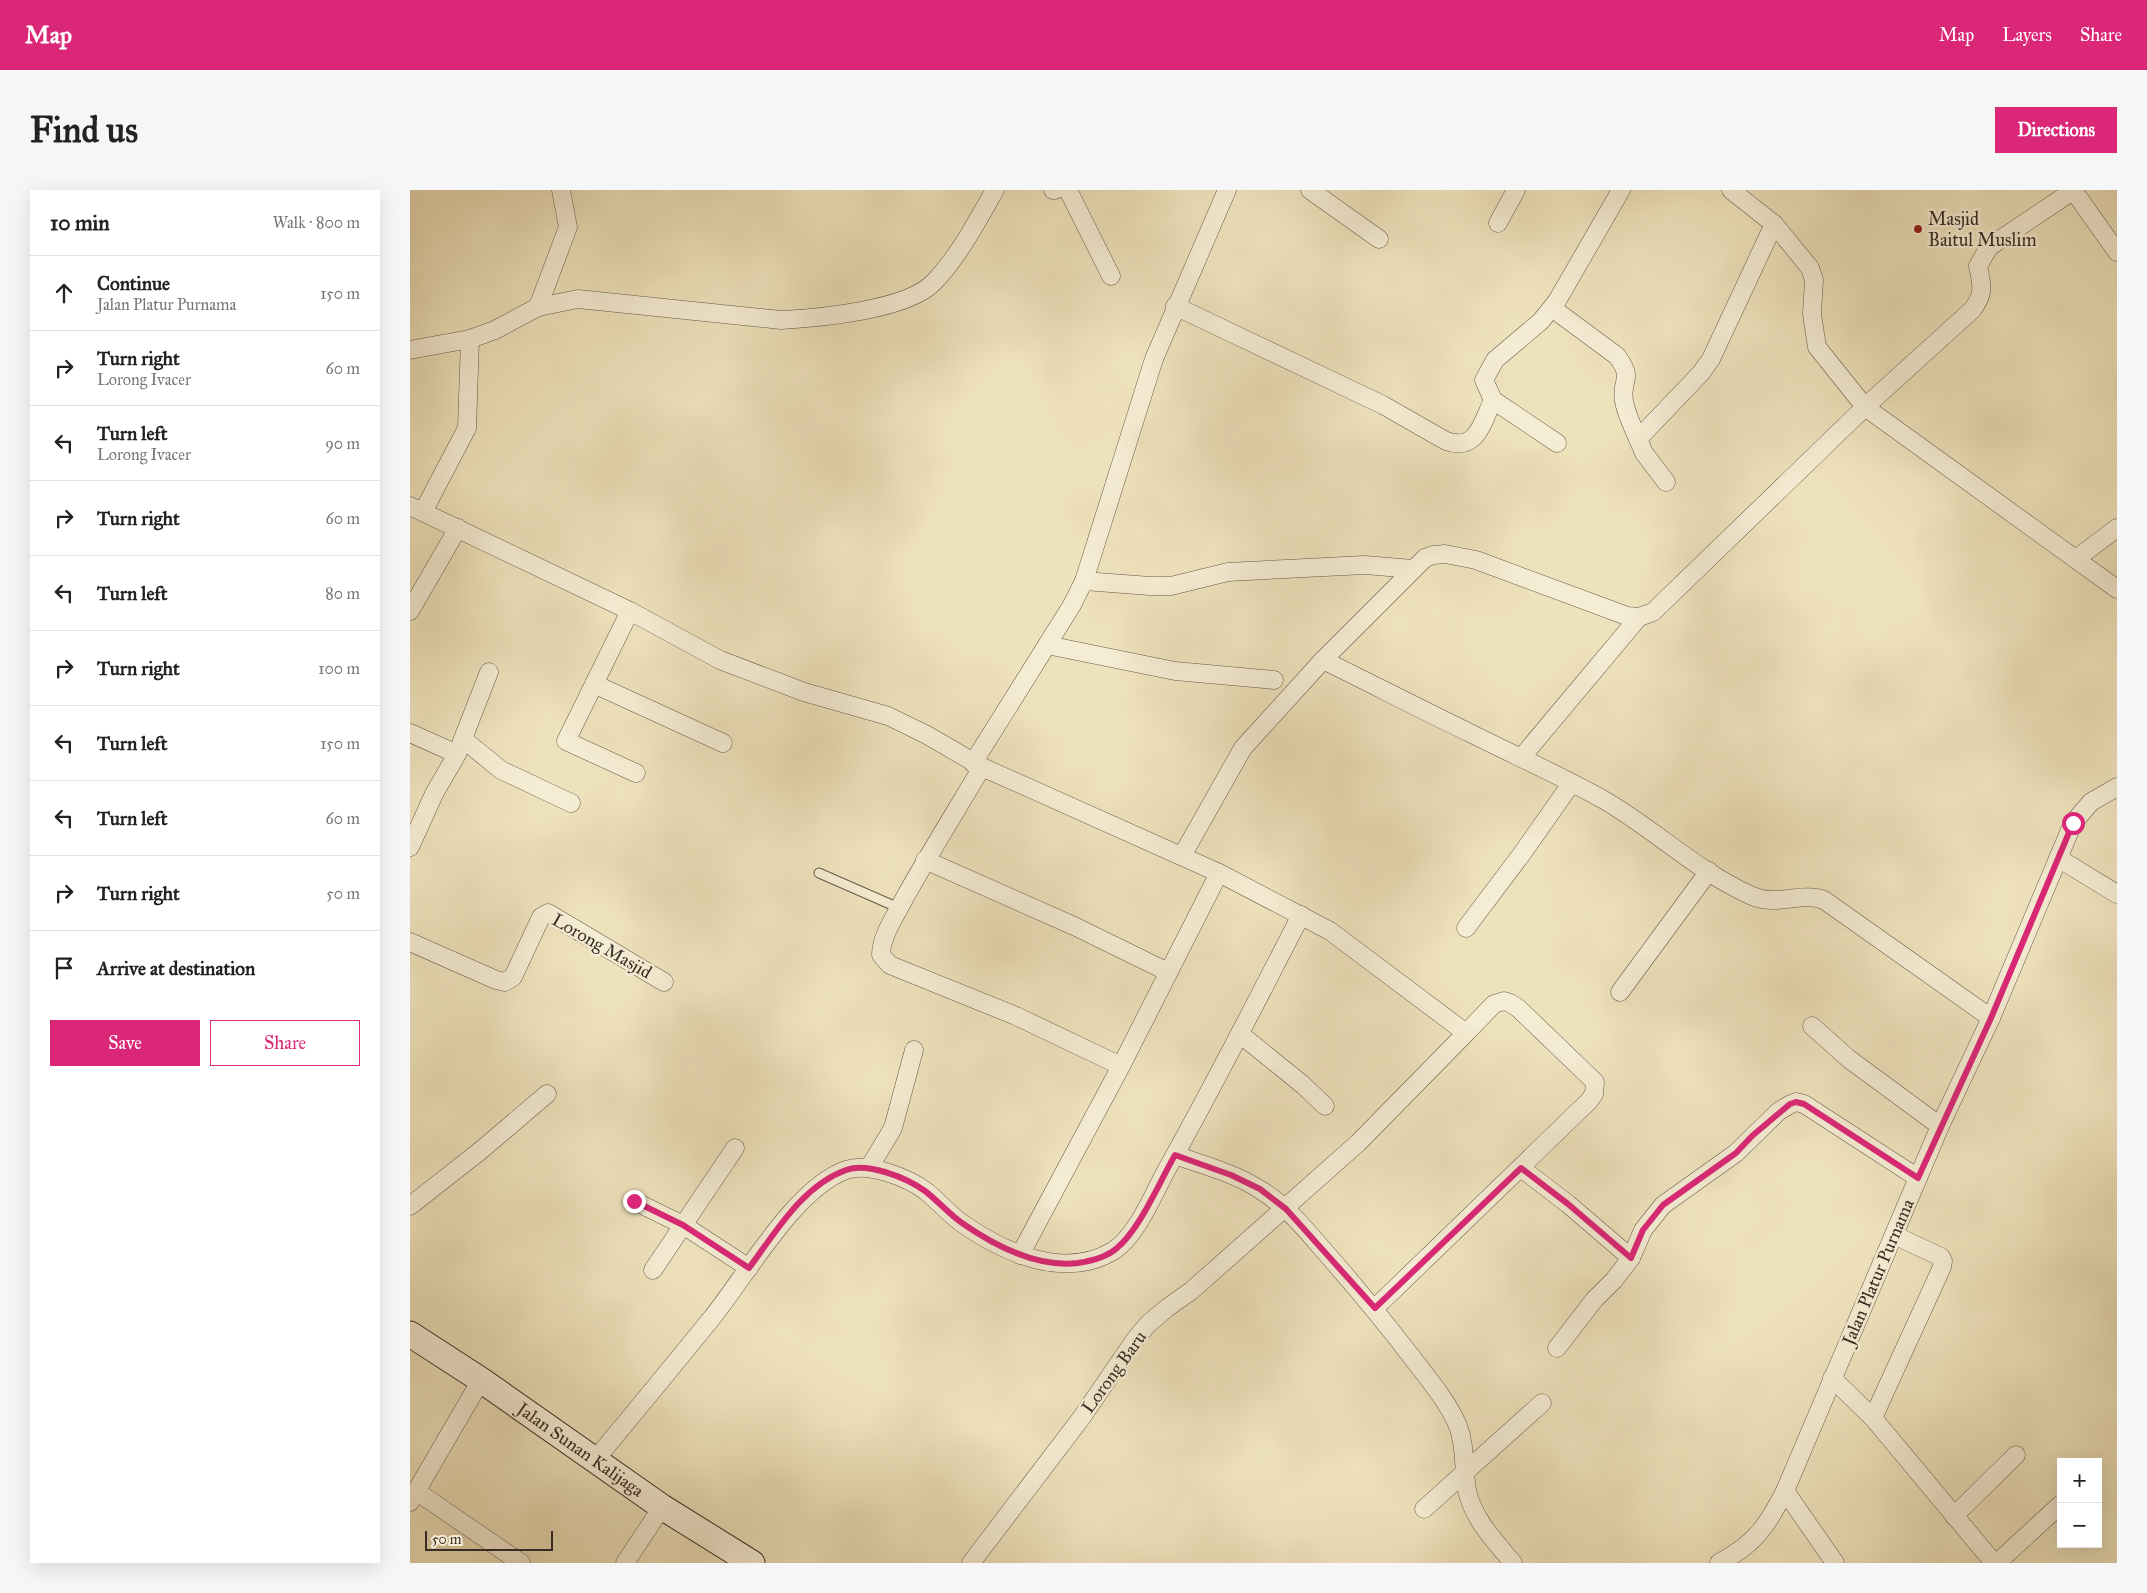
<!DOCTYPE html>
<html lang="en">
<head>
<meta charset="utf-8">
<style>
	body { margin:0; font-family:"IM FELL Great Primer",serif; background:#f6f6f6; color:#222 }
	.controls { position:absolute; right:15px; bottom:15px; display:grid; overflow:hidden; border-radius:0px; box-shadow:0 5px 20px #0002 }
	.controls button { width:45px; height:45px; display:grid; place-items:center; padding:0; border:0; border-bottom:1px solid #e0e0e0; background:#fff; color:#222; font:25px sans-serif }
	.scale { position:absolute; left:15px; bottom:12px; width:128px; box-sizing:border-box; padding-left:5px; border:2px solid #392c25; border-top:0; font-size:14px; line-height:18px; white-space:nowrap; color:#392c25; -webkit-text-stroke:4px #f4ecd3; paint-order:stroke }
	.stop { position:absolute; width:15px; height:15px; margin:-11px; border:4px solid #db2777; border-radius:50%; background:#fff }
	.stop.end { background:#db2777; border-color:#fff; box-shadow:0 1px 5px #0008 }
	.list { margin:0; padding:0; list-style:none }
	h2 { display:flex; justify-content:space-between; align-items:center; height:65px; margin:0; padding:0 20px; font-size:21px }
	h2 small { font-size:16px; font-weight:400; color:#767676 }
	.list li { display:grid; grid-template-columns:32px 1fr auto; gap:15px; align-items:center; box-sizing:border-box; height:75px; padding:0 20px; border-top:1px solid #e0e0e0 }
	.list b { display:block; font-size:19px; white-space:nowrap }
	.list p { margin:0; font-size:16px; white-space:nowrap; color:#767676 }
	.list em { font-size:16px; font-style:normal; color:#767676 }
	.actions { display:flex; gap:10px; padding:15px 20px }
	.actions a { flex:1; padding:11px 0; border:1px solid #db2777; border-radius:0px; text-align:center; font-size:18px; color:#db2777 }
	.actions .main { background:#db2777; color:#fff }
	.icon { flex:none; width:28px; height:28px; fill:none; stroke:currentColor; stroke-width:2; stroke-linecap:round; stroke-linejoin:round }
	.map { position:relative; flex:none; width:1707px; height:1373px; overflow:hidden; border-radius:0px }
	header { display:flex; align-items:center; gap:30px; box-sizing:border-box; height:70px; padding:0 25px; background:#db2777; color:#fff }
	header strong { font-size:24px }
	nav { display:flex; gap:28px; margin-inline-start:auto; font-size:18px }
	.intro { display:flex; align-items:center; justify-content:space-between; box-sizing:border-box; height:120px; padding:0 30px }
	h1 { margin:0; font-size:35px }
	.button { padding:12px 22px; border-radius:0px; background:#db2777; color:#fff; font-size:18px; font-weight:700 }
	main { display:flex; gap:30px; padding:0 30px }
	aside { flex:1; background:#fff; border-radius:0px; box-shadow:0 5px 20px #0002 }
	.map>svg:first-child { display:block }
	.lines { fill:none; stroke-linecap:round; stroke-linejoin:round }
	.lane-casing { stroke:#665a4b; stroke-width:11 }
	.street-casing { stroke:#665a4b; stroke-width:19 }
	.secondary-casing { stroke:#392c25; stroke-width:27 }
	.lane { stroke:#f4ecd3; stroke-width:9 }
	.street { stroke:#f4ecd3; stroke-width:18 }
	.secondary { stroke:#f4ecd3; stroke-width:25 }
	.route { stroke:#db2777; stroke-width:6 }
	.poi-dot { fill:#8f2418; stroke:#f4ecd3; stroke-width:2 }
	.labels { text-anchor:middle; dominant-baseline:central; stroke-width:5; stroke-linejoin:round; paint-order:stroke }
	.poi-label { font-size:18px; fill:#392c25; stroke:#f4ecd3; text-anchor:start }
	.street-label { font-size:18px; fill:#392c25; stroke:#f4ecd3 }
</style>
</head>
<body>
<header>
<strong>Map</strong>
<nav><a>Map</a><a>Layers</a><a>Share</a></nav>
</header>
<div class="intro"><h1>Find us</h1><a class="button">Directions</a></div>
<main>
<aside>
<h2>10 min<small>Walk · 800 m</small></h2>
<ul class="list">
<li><svg class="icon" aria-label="ahead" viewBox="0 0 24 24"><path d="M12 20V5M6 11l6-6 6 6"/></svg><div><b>Continue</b><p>Jalan Platur Purnama</p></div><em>150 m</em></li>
<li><svg class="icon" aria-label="right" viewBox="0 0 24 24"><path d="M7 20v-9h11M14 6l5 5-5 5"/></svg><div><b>Turn right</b><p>Lorong Ivacer</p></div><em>60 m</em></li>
<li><svg class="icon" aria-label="left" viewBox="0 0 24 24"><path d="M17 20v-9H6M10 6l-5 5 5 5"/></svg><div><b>Turn left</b><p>Lorong Ivacer</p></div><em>90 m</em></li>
<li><svg class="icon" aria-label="right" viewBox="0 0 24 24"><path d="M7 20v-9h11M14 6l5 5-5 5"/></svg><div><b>Turn right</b></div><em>60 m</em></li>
<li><svg class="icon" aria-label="left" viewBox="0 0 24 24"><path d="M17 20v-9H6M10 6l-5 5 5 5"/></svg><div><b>Turn left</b></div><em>80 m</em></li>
<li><svg class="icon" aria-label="right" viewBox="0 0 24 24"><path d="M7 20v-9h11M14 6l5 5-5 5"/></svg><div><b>Turn right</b></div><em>100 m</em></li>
<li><svg class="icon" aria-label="left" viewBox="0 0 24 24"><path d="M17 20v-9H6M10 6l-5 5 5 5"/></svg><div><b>Turn left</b></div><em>150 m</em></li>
<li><svg class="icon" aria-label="left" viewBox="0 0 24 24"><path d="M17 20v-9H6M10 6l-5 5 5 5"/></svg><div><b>Turn left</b></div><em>60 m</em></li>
<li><svg class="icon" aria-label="right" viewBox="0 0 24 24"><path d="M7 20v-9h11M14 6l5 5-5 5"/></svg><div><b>Turn right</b></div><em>50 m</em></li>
<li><svg class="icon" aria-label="arrive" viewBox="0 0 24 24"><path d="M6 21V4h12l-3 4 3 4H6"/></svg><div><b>Arrive at destination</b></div></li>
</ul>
<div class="actions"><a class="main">Save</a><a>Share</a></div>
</aside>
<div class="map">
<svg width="1707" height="1373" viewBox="0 0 1707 1373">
	<rect width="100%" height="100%" fill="#eee2bc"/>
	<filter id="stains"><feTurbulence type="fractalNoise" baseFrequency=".004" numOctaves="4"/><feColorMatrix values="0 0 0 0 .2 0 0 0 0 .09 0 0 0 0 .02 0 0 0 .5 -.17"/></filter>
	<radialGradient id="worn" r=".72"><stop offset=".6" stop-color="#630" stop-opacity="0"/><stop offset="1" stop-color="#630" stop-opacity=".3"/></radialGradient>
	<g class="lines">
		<g class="lane-casing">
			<polyline id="lane" points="409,683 489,718"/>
		</g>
		<g class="street-casing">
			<g id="street">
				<polyline points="643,0 645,0"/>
				<polyline points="658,0 701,86"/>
				<polyline points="900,0 969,49"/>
				<polyline points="1321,0 1364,34 1400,78 1404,90 1402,124 1407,157 1455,217 1707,399"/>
				<polyline points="1663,0 1707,62"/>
				<polyline points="1088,33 1106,0"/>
				<path d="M 765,116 L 973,215 L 1036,251 C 1067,262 1072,233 1083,210"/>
				<polyline points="128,117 158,37 151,0"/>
				<path d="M 1142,118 L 1207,166 C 1225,191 1210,189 1214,211 C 1216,224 1223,237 1228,249"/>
				<path d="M 0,160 L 60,149 L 85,140 L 128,117 L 168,109 L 371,130 C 409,128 498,120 524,92 C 549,66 567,31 585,0"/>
				<polyline points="1147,253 1083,210 1074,190 1085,170 1131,131 1147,111 1211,0"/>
				<polyline points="1256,292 1234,263 1228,249 1291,183 1301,169 1364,34"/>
				<polyline points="0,316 220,421 310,470 394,502 478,526 517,545 572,577 809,683 920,741 1056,843 1084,814 1094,811 1100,813 1108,818 1185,892 1184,904 1179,911 965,1118"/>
				<polyline points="13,322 57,238 60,149"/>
				<polyline points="1666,369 1707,338"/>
				<polyline points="674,391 740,396 761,396 818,382 955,375 1003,379"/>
				<polyline points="0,421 48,338"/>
				<polyline points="220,421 156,551 226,583"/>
				<polyline points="637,455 765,481 864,490"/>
				<path d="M 913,470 C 962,494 1012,520 1062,544 C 1106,566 1151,586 1194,610 C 1244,639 1287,681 1340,705 C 1368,718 1389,701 1414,710 L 1581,828"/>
				<polyline points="184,494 313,553"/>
				<polyline points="0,543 47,564"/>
				<polyline points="53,549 91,580 161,613"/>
				<polyline points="1111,568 1229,427"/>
				<polyline points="563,573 662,415 674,391 744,169 817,0"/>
				<path d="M 572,577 C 546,621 519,664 494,709 C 486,725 471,746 471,765 L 480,775 L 606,826 L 711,876"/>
				<polyline points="0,657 24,604 47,564 79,482"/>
				<path d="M 772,666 L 833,558 L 913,470 L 1015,368 L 1023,365 L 1035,364 L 1066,370 L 1217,426 L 1229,427 L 1243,422 L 1455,217 L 1562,120 C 1575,103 1572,96 1568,76 L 1579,57 L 1664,0"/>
				<polyline points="1648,668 1707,704"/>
				<polyline points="515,670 664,736 758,782"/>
				<polyline points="1056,738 1111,665 1161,594"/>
				<polyline points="0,752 86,790 95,792 103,787 131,727 138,723 254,792"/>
				<polyline points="1210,802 1299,681"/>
				<polyline points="1402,836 1439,869 1530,936"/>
				<polyline points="830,844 893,895 915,916"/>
				<path d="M 765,965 C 793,975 824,983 849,999 C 879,1017 900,1045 922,1070 C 951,1103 978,1136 1004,1170 C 1020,1191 1038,1212 1048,1236 C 1056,1257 1053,1279 1057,1300 C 1063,1329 1085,1351 1103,1373"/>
				<polyline points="459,978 483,938 504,860"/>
				<polyline points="1111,978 1158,1014 1221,1068"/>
				<polyline points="224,1011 273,1035 339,1078"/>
				<polyline points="0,1016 70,961 137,904"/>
				<polyline points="610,1065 711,876 809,683"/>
				<polyline points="243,1080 325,958"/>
				<polyline points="1147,1158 1184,1110 1204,1090 1221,1068 1233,1040 1253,1015 1326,963 1369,921 1381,914 1386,912 1394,914 1508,988"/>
				<polyline points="1422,1188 1463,1228 1584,1373"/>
				<polyline points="1463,1228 1532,1077 1533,1071 1531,1067 1484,1045"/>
				<path d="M 185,1270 C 224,1223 263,1176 301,1129 C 336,1086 385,998 436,980 C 459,972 499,988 517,1002 C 529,1012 540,1025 553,1034 C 595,1063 654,1090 703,1061 C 726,1047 743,1005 756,981 C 803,897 847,811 891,725"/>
				<polyline points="6,1301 111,1373"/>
				<polyline points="1375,1301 1425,1373"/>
				<polyline points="0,1312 71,1190"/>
				<polyline points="1014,1319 1132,1213"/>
				<polyline points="1544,1326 1606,1265"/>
				<polyline points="215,1373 252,1317"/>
				<polyline points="561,1373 672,1227 724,1151 738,1134 757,1118 781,1101 948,953 1056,843"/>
				<path d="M 1309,1373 C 1345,1354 1357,1336 1375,1301 L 1530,936 L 1581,828 L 1663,633 L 1681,612 L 1707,597"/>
				<polyline points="1587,1373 1651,1314"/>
			</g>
		</g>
		<g class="secondary-casing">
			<g id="secondary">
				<path id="s1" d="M 0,1144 L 71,1190 L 252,1317 L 342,1373"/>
			</g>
		</g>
		<use href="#lane" class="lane"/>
		<use href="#street" class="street"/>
		<use href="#secondary" class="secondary"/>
	</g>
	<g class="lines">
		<path class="route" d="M 224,1011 L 273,1035 L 339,1078 C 366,1042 392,996 436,980 C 458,972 497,988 515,1001 C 528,1011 539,1024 552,1033 C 585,1056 627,1078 668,1073 C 681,1071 697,1067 707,1058 C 730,1039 750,991 765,965 L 821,985 L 850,999 L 876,1019 L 965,1118 L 1111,978 L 1158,1014 L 1221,1068 L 1233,1040 L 1253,1015 L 1326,963 L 1342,946 L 1380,914 L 1386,912 L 1394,914 L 1508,988 L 1581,828 L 1663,633"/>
	</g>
	<circle class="poi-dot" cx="1508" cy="39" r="5"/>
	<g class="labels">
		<g class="poi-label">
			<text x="1518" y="29">Masjid<tspan x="1518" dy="21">Baitul Muslim</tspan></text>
		</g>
		<g class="street-label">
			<text transform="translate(192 756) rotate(30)">Lorong Masjid</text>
			<text transform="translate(1468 1082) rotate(-67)">Jalan Platur Purnama</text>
			<text transform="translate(704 1182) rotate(-54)">Lorong Baru</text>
			<text stroke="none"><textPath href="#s1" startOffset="206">Jalan Sunan Kalijaga</textPath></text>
		</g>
	</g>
	<rect width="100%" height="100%" filter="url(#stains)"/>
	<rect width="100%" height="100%" fill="url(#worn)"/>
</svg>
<div class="controls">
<button>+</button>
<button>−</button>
</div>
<div class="scale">50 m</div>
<div class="stop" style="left:1663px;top:633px"></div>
<div class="stop end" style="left:224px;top:1011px"></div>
</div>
</main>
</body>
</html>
